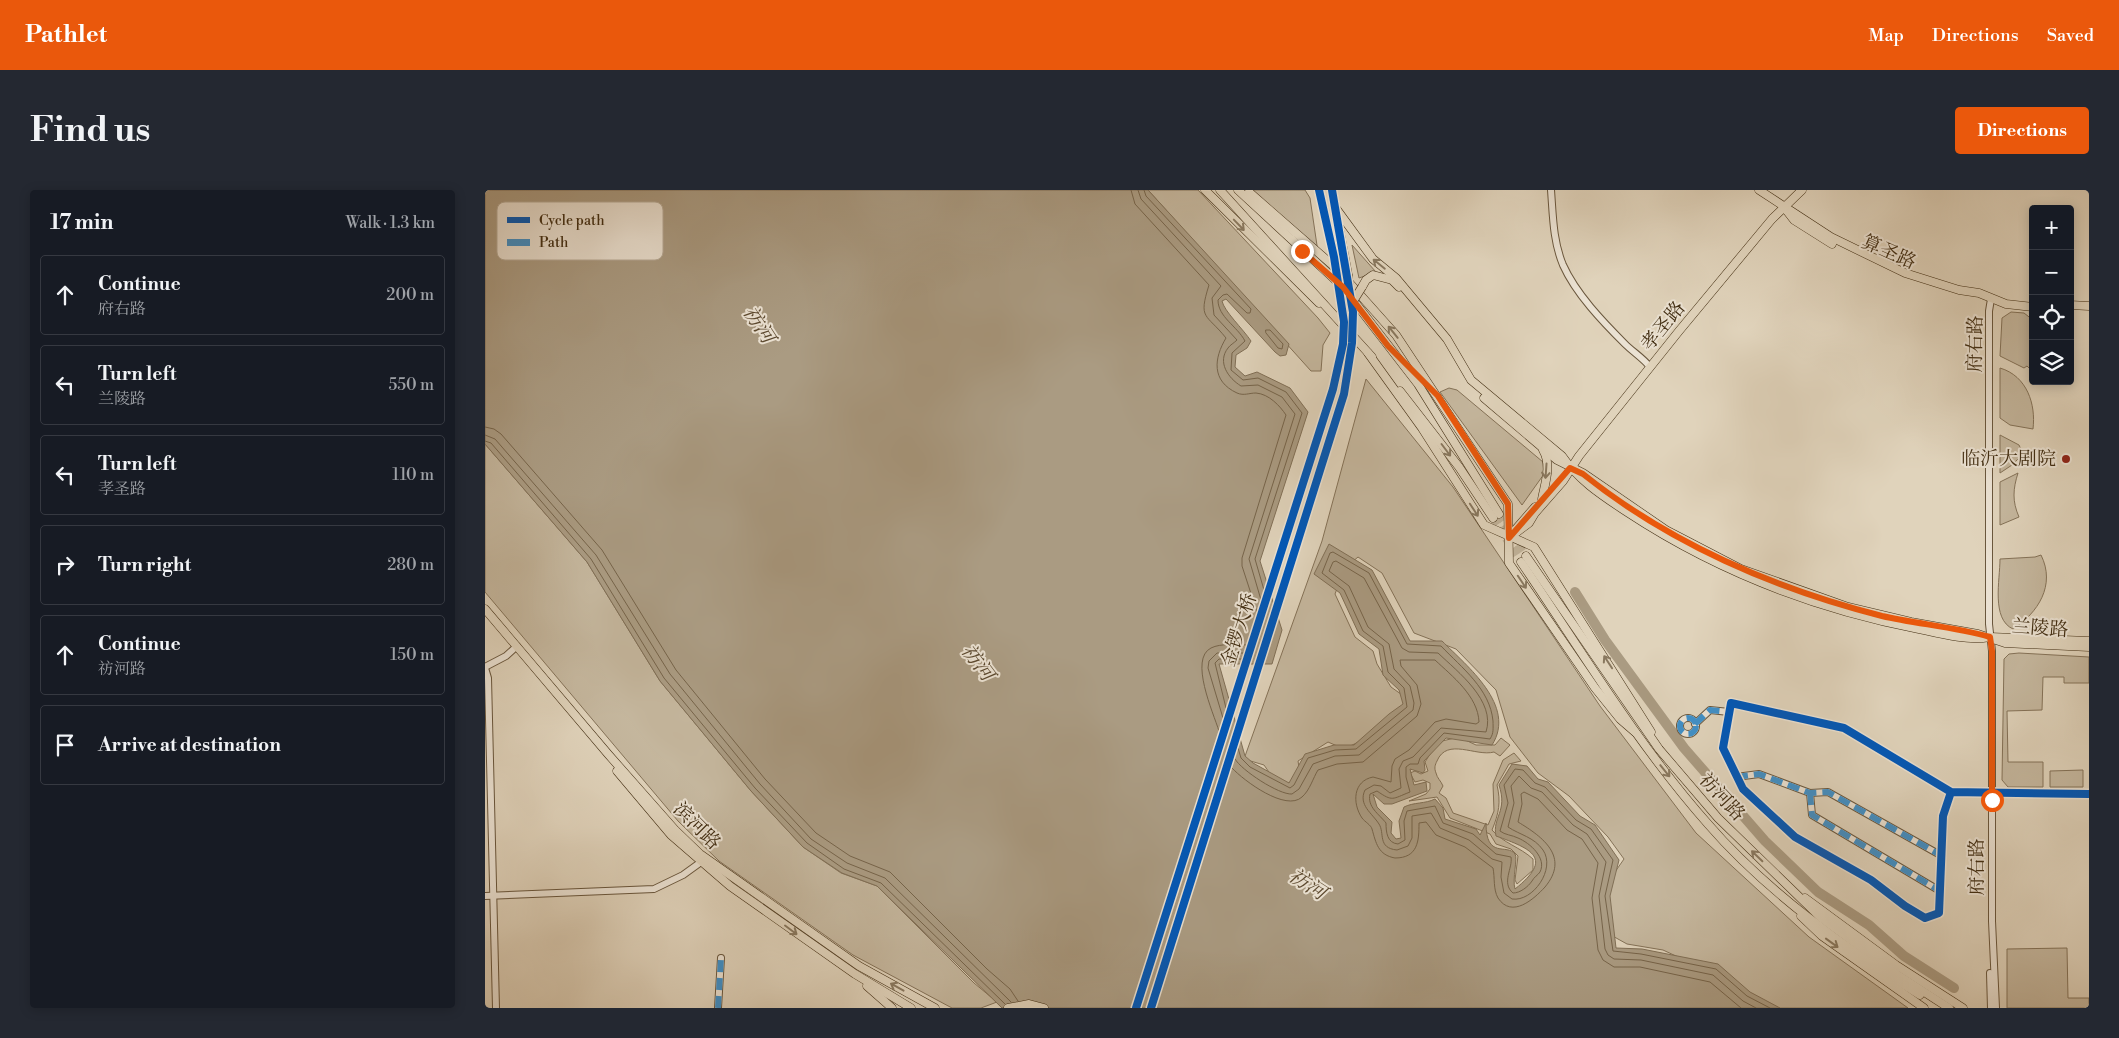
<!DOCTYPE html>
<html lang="en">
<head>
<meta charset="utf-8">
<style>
	body { margin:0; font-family:"Libre Bodoni","Noto Serif SC",serif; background:#242831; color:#f1f3f6 }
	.controls { position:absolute; right:15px; top:15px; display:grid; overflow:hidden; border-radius:5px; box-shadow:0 2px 12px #0003 }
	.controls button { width:45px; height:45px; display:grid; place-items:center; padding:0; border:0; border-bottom:1px solid #363941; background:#171b24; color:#f1f3f6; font:25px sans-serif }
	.stop { position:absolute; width:15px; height:15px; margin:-11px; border:4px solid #ea580c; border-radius:50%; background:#fff }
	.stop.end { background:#ea580c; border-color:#fff; box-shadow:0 1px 5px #0008 }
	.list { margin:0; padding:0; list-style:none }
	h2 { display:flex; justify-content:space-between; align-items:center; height:65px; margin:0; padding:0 20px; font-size:21px }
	h2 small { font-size:16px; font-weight:400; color:#9ea1a6 }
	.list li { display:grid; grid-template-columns:32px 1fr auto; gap:15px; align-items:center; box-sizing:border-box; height:80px; margin:0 10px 10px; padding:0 10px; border:1px solid #363941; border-radius:5px }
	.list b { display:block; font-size:19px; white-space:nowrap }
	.list p { margin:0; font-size:16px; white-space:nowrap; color:#9ea1a6 }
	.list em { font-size:16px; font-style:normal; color:#9ea1a6 }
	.icon { flex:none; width:28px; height:28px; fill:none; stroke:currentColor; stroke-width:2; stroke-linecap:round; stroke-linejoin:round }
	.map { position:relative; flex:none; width:1604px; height:818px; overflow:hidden; border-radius:5px }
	header { display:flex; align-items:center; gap:30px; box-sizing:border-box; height:70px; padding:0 25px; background:#ea580c; color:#fff }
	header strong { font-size:24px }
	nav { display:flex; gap:28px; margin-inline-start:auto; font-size:18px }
	.intro { display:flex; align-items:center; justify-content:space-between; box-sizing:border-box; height:120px; padding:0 30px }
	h1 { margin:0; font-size:35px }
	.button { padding:12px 22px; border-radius:5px; background:#ea580c; color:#fff; font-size:18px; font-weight:700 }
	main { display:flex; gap:30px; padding:0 30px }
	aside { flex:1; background:#171b24; border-radius:5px; box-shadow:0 2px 12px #0003 }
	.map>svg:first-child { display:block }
	.green { fill:#c5b79e; stroke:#847258 }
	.water { fill:#aa9b82; stroke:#806f56 }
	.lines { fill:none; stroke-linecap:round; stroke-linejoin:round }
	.shore { stroke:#76644a; stroke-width:1 }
	.river { stroke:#aa9b82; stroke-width:10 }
	.major-tunnel { stroke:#c0b299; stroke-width:8; stroke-dasharray:8 4; stroke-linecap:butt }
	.minor-casing { stroke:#6a573d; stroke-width:8 }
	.major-casing { stroke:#422e13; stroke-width:9 }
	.minor { stroke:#ebe2d3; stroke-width:6 }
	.major { stroke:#e0d3bb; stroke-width:8 }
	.major-bridge-casing { stroke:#422e13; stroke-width:9; stroke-linecap:butt }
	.major-bridge { stroke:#e0d3bb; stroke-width:8 }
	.quiet { stroke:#4090c8; stroke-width:6; stroke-dasharray:12 6; stroke-linecap:butt }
	.cycleway-casing { stroke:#ebe2d3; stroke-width:11 }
	.cycleway { stroke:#0057b8; stroke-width:8 }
	.oneway { stroke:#89785f }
	.route { stroke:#ea580c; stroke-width:6 }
	.poi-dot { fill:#8f2418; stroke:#ebe2d3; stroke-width:2 }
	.labels { text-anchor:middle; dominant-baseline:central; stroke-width:4; stroke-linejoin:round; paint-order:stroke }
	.street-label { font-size:19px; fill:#422e13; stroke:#ebe2d3 }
	.poi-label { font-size:19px; fill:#422e13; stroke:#ebe2d3; text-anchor:end }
	.water-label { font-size:20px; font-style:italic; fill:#5c492f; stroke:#ebe2d3 }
	.key { fill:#ebe2d3; stroke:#b8ac99; stroke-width:1 }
	.key-label { font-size:14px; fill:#422e13 }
</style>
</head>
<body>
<header>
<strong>Pathlet</strong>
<nav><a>Map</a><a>Directions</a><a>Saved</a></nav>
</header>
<div class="intro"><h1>Find us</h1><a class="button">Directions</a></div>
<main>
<aside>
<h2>17 min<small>Walk · 1.3 km</small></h2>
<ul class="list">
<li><svg class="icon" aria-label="ahead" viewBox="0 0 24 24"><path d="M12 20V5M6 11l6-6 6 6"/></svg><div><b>Continue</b><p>府右路</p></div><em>200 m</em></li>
<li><svg class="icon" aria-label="left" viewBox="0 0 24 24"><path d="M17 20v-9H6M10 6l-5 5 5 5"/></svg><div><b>Turn left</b><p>兰陵路</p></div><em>550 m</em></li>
<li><svg class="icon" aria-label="left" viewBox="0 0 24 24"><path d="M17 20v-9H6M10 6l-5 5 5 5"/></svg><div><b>Turn left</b><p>孝圣路</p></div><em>110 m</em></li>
<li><svg class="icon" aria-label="right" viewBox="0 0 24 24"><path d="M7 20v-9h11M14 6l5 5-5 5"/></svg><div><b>Turn right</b></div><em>280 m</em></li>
<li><svg class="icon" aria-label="ahead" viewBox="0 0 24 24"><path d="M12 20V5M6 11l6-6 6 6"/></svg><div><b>Continue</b><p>祊河路</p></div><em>150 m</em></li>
<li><svg class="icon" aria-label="arrive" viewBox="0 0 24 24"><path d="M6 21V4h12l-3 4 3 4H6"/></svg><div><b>Arrive at destination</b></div></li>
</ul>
</aside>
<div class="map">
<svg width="1604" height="818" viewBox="0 0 1604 818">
	<rect width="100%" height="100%" fill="#e0d3bb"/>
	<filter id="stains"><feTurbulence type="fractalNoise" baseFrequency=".004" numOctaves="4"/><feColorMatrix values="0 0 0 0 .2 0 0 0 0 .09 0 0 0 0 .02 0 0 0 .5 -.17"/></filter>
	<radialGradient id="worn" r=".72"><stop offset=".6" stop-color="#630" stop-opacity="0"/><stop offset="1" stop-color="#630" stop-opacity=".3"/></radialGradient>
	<g class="green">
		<polygon points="663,0 713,0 833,128 845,143 838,155 836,181 826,181"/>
		<polygon points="767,0 820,0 825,8 834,69"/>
		<polygon points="867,55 891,82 874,88"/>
		<polygon points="1526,122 1539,123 1548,130 1548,170 1545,172 1548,182 1542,176 1539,178 1515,166 1517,128"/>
		<path d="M 1515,178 C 1542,186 1551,214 1548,239 L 1525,235 L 1515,228 Z"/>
		<polygon points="881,189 968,297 1115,516 1211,643 1324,747 1423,818 1280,818 1206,773 1178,760 1142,754 1124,744 1123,692 1139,669 1123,647 1084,606 1053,583 1025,547 1011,500 971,459 929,443 897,383 873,367 860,378 850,404 870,447 888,461 892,474 906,497 920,507 922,516 896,541 859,559 843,552 813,571 816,589 799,594 788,588 779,575 759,569 837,351"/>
		<polygon points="964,198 972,200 1058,272 1059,284 1037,315 955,202"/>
		<polygon points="1515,245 1534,255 1538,264 1527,275 1515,283"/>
		<polygon points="0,254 102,372 175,491 266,601 318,657 356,683 392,696 489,793 512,812 496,818 467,818 368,765 234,671 193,631 0,402"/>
		<path d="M 1533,283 C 1528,299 1527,311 1534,327 L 1515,335 L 1515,292 Z"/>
		<path d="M 1556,365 C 1571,395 1553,423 1528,439 C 1506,429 1515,390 1515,369 L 1550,367 Z"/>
		<polygon points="1534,463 1604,467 1604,493 1579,493 1579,487 1558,487 1557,520 1522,521 1523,572 1558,572 1558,597 1523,597 1517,590 1519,469 1524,464"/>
		<path d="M 974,547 L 991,555 L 1010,555 L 1016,548 L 1025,555 L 1015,566 L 1009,562 C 991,567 962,547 952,571 C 950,575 949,578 951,583 C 952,588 956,591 958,596 L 954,603 L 961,608 L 968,623 L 1003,635 L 1009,621 L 1008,594 L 1018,570 L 1029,563 L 1036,571 L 1024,574 L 1012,595 C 1016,612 1014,623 1007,640 C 1018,653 1035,657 1048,669 L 1048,680 L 1032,694 L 1030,690 L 1033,666 L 1026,659 L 1011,654 L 1005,644 L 965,628 L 952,607 L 924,611 L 941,604 L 945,599 L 945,593 L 938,590 L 930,592 L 925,583 L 930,581 L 936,584 L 943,581 L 940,572 L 953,552 Z"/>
		<polygon points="1598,580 1598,597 1565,597 1565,581"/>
		<polygon points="1582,758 1583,808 1604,808 1604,818 1522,818 1522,759"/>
	</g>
	<path class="water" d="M 0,0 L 663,0 L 804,154 L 801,165 L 795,166 L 790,162 L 741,109 L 737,111 C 739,121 758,139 766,151 L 762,158 L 751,165 L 750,177 L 760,186 L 772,182 L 805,198 L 823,222 L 775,371 L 797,440 L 787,474 L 734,474 L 760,566 L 768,573 L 804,593 L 820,564 L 849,555 L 869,555 L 904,524 L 918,514 L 914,500 L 898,485 L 894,459 L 874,444 L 855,403 L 829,384 L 844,354 L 887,380 L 925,451 L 957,451 C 982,476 1032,516 1007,555 L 961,548 L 939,571 L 940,580 L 938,583 L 925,579 L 929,595 L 941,592 L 942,601 L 907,614 L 899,614 L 888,604 L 892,617 L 907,632 L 906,643 L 911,649 L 916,648 L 914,631 L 919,617 C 929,612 940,614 950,609 L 958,618 L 960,629 L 991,639 L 995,645 L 1001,633 C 1001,670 1022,653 1030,664 C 1033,668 1027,689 1030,699 C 1069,668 1047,659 1011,646 C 1007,627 1023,622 1014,595 L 1027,574 L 1042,576 L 1053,589 L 1063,592 L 1095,626 L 1110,635 L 1134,670 L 1125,706 L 1131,758 L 1157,759 L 1233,774 L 1265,802 L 1295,818 L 517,818 L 392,696 L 357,683 L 318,657 L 266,601 L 175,491 L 102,372 L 0,254 Z"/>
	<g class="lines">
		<g class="shore">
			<path d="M 646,0 L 650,14 L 724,95 C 713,130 721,123 741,148 C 729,168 726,191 752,203 C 759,206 764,203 771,203 C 784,204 795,216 801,225 L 757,368 L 757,376 L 772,422"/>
			<path d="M 653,0 L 656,9 L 736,96 L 727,108 L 729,125 L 752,150 C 749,153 745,155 743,158 C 732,172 743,188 756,196 L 773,195 L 797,207 L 810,224 L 764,369 L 776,410"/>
			<path d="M 659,0 L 661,6 L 766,119 L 765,123 L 762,123 L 742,104 L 738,105 L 733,110 C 733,127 752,136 760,151 L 747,163 L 746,180 L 758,190 L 773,188 L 801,202 L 817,223 L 770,369 L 779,400"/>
			<polygon points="781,140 785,140 798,154 797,159 793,158 781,143"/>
			<polyline points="0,237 9,239 16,244 117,360 191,480 280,589 331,643 365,666 405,682 502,779 525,799 533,811"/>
			<polyline points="0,245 10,249 111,365 185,484 275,594 326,649 362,673 400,688 526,812"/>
			<polyline points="0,251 6,253 106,369 179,488 270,598 322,653 359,679 396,693 520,814"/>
			<polyline points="741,518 730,473 734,469 757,469"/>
			<polyline points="738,528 723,478 724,471 732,463 759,463"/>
			<path d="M 734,541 C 728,522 704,469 726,458 C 736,453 751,455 761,455"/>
			<path d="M 753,558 L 756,568 L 765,577 L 805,598 L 809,595 L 823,568 L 850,560 L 871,559 L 922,517 L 919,498 L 903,482 L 898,456 L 878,441 L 859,400 L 837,383 L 845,363 L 848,362 L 884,383 L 922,454 L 956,456 C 977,478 1005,499 1008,531 C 1008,538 1009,543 1005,549 L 959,543 L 935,568 L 933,574 L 925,574 L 921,577 L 921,587 L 925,602 C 907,609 908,612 892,601 L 885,604 C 882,617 894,624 901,633 C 901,642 902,653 913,654 L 920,650 L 919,631 L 922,621 L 950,616 L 958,633 L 988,644 L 1011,664 L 1026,667 C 1028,678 1016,693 1028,703 C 1035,703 1043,697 1047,691 C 1049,687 1053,685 1055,682 C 1062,668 1045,653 1033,648 C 1027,645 1020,645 1015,641 L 1023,613 L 1019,595 L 1030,579 L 1038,580 L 1050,593 L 1060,597 L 1091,630 L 1106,639 L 1128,670 L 1120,706 L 1128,761 L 1156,764 L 1231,779 L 1262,806 L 1285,818"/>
			<path d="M 750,569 C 756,580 794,605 807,604 L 814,599 L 828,574 L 850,566 L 874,565 L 928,520 L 929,513 L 925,496 L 909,479 L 904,454 L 883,437 L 864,396 L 844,381 L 848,372 L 851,371 L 879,388 L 917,458 L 924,462 L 953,463 C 973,482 1011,511 1001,542 L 956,538 L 928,567 L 918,571 L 914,579 L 916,598 L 905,603 L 896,596 L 889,595 L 880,600 C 873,615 887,623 894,634 C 900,643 892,658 912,660 L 923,656 L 927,648 L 927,626 L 946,623 L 955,638 L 984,650 L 1007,669 L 1017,672 L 1016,687 L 1019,703 L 1027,709 C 1048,712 1071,679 1058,660 C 1049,647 1035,645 1023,637 L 1029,613 L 1026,596 L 1034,586 L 1046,598 L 1057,602 L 1088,635 L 1102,644 L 1121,672 L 1114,706 L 1120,759 L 1123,765 L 1129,769 L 1156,770 L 1228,785 L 1258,811 L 1271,818"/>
			<path d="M 747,578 C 759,591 801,622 817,607 C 825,600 828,588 833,580 L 852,574 L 878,572 L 932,526 L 936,514 L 932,495 L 916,476 L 915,470 L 950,470 C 967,486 993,506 994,532 L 991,534 L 961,529 L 950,532 L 924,560 L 910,569 L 907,576 L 906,592 L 888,587 C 868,591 867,613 877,628 C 880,632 886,635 887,639 C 891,653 893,665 910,668 C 933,668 934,651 934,633 L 941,632 L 951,645 L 980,657 L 1008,678 C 1010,688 1008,699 1013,708 C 1027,729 1049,709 1060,697 C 1085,667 1058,647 1033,632 L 1037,614 L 1036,604 L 1039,602 L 1053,609 L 1082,640 L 1097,649 L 1113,673 L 1107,708 L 1113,760 L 1118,770 L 1129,777 L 1155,777 L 1225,792 L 1256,818"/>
		</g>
		<polyline class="river" points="1090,402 1120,450 1199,558 1280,651 1333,702 1384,735 1419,766 1469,798"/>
		<g class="major-tunnel">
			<polyline points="1014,324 1041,366"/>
			<polyline points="1008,328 1036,372"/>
		</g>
		<g class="minor-casing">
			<g id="minor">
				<path d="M 1066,0 C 1068,26 1068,51 1078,75 C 1091,104 1118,132 1140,154 C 1148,162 1158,168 1165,177"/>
				<polyline points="1506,109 1504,121 1504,434 1507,461 1507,731 1511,818"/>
				<polyline points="0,477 21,466 32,456"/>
				<polyline points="0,478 3,488 11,818"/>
				<circle cx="1203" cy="536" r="8"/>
				<polyline points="1210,534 1225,520 1244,522"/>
				<polyline points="1251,587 1274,584 1325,603 1343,602 1457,666"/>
				<polyline points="1466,602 1458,626 1454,723 1440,728 1420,716 1386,690 1310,647 1258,599 1238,558 1246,513 1359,538 1466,602 1604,604"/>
				<polyline points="1325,603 1327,625 1455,701"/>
				<polyline points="0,706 169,699 198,685 216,672"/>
				<polyline points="1505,783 1506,818"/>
				<polyline points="233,818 236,768"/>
			</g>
		</g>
		<g class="major-casing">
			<g id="major">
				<polyline points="720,0 834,113"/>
				<polyline points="735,0 887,167"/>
				<polyline points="753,0 858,97 933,194 1014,324"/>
				<polyline points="834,0 849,67"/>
				<polyline points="847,0 863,85"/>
				<polyline points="1274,0 1346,47 1420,83 1474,100 1494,103 1521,114 1548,117"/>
				<polyline points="764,2 852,79 911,145 1023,314 1024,373 1110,498 1135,529 1150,542"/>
				<path d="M 850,17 L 888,69 L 911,88 L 962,149 L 986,190 L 1077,266 C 1094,291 1118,306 1142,322 C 1230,380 1331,419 1434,439 C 1456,444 1482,451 1505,447 L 1604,451"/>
				<polyline points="1302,21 1309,30 1347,54"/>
				<polyline points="877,97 881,90 888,85 907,90 914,97"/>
				<polyline points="1585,115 1604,116"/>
				<polyline points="883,163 937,238 999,335 1049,357 1166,542"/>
				<polyline points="915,201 974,277 1008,328"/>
				<polyline points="999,208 1072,270 1098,283 1181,340 1256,379 1363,417 1426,432 1493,444 1520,453 1604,457"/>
				<path d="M 1057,309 C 1060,293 1067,275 1058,260"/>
				<polyline points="1030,340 1050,317"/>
				<polyline points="1024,348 1044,333 1050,323 1078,291 1094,266 1194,141 1287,29 1317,0"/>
				<polyline points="1041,366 1174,559 1233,628 1335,727 1413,785 1464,818"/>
				<path d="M 1036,372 C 1096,460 1152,554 1223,634 C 1279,699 1362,760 1435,805"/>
				<polyline points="0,419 123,564 190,640 215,664 374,776 450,818"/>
				<polyline points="132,581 186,645 245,696 370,784 426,818"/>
				<polyline points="1320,708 1411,775 1478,818"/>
				<polyline points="1316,726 1337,746 1439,818"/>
				<polyline points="382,796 407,818"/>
				<polyline points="523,818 544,814 559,818"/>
			</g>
		</g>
		<use href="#minor" class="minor"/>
		<use href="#major" class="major"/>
		<g class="major-bridge-casing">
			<g id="major-bridge">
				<polyline points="867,113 877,97"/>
				<polyline points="651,818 848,199 858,154 859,132 849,67"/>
				<polyline points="666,818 859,204 868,137 863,85"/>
			</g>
		</g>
		<use href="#major-bridge" class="major-bridge"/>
		<g class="quiet">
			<circle cx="1203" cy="536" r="8"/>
			<polyline points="1210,534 1225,520 1244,522"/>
			<polyline points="1251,587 1274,584 1325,603 1343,602 1457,666"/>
			<polyline points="1325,603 1327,625 1455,701"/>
			<polyline points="233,818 236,768"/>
		</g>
		<g class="cycleway-casing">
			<g id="cycleway">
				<polyline points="1466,602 1458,626 1454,723 1440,728 1420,716 1386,690 1310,647 1258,599 1238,558 1246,513 1359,538 1466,602 1604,604"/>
				<polyline points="651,818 848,199 858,154 859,132 849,67 834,0"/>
				<polyline points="666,818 859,204 867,153 868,122 847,0"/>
			</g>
		</g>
		<use href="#cycleway" class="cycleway"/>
	</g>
	<defs><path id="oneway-shaft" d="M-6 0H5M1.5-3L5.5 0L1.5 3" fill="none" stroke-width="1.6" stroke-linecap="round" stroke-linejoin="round" transform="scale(1.25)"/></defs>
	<g class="oneway">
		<use href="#oneway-shaft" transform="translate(754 35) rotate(46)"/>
		<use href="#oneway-shaft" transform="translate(894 74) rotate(-141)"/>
		<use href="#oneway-shaft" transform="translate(908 142) rotate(-129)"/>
		<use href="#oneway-shaft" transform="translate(961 260) rotate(53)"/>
		<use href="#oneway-shaft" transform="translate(1061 281) rotate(94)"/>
		<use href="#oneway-shaft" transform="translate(989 320) rotate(57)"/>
		<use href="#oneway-shaft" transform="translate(1037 392) rotate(56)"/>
		<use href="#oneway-shaft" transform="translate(1123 472) rotate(-123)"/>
		<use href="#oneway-shaft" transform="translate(1180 581) rotate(51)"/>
		<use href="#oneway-shaft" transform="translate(1272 666) rotate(-136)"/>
		<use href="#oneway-shaft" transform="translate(306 740) rotate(37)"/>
		<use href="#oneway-shaft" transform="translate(1347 753) rotate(36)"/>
		<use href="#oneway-shaft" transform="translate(412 797) rotate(-151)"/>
	</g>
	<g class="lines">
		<path class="route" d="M 817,61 L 858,97 L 903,156 L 953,206 L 1023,314 L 1024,348 L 1085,278 L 1098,284 C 1184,353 1290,399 1397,426 C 1432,434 1470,437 1505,447 L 1507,461 L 1507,610"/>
	</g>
	<circle class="poi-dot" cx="1581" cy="269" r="5"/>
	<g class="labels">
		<g class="street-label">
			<text transform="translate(1404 62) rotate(24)">算圣路</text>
			<text transform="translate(1178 136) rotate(-51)">孝圣路</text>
			<text transform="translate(1490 154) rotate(-89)">府右路</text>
			<text transform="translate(1555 438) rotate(4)">兰陵路</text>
			<text transform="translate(754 440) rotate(-72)">金锣大桥</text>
			<text transform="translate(1237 607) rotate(47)">祊河路</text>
			<text transform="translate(212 636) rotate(45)">滨河路</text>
			<text transform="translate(1492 677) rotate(-90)">府右路</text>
		</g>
		<g class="poi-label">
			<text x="1571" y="269">临沂大剧院</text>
		</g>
		<g class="water-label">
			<text transform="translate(273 135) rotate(57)">祊河</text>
			<text transform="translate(492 473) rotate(53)">祊河</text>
			<text transform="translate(822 695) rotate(33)">祊河</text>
		</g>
	</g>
	<rect x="12" y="12" width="166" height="58" rx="8" class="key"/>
	<rect x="22" y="27" width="23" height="6" fill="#0057b8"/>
	<rect x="22" y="49" width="23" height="7" fill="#4090c8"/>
	<g class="key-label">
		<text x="54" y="35">Cycle path</text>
		<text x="54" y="57">Path</text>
	</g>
	<rect width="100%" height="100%" filter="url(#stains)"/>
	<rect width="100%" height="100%" fill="url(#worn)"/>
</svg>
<div class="controls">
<button>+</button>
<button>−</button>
<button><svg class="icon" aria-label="locate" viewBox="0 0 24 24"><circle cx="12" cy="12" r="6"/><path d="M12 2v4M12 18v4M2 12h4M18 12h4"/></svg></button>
<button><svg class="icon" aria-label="layers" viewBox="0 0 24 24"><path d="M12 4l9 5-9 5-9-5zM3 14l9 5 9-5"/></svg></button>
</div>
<div class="stop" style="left:1507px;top:610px"></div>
<div class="stop end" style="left:817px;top:61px"></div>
</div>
</main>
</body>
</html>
